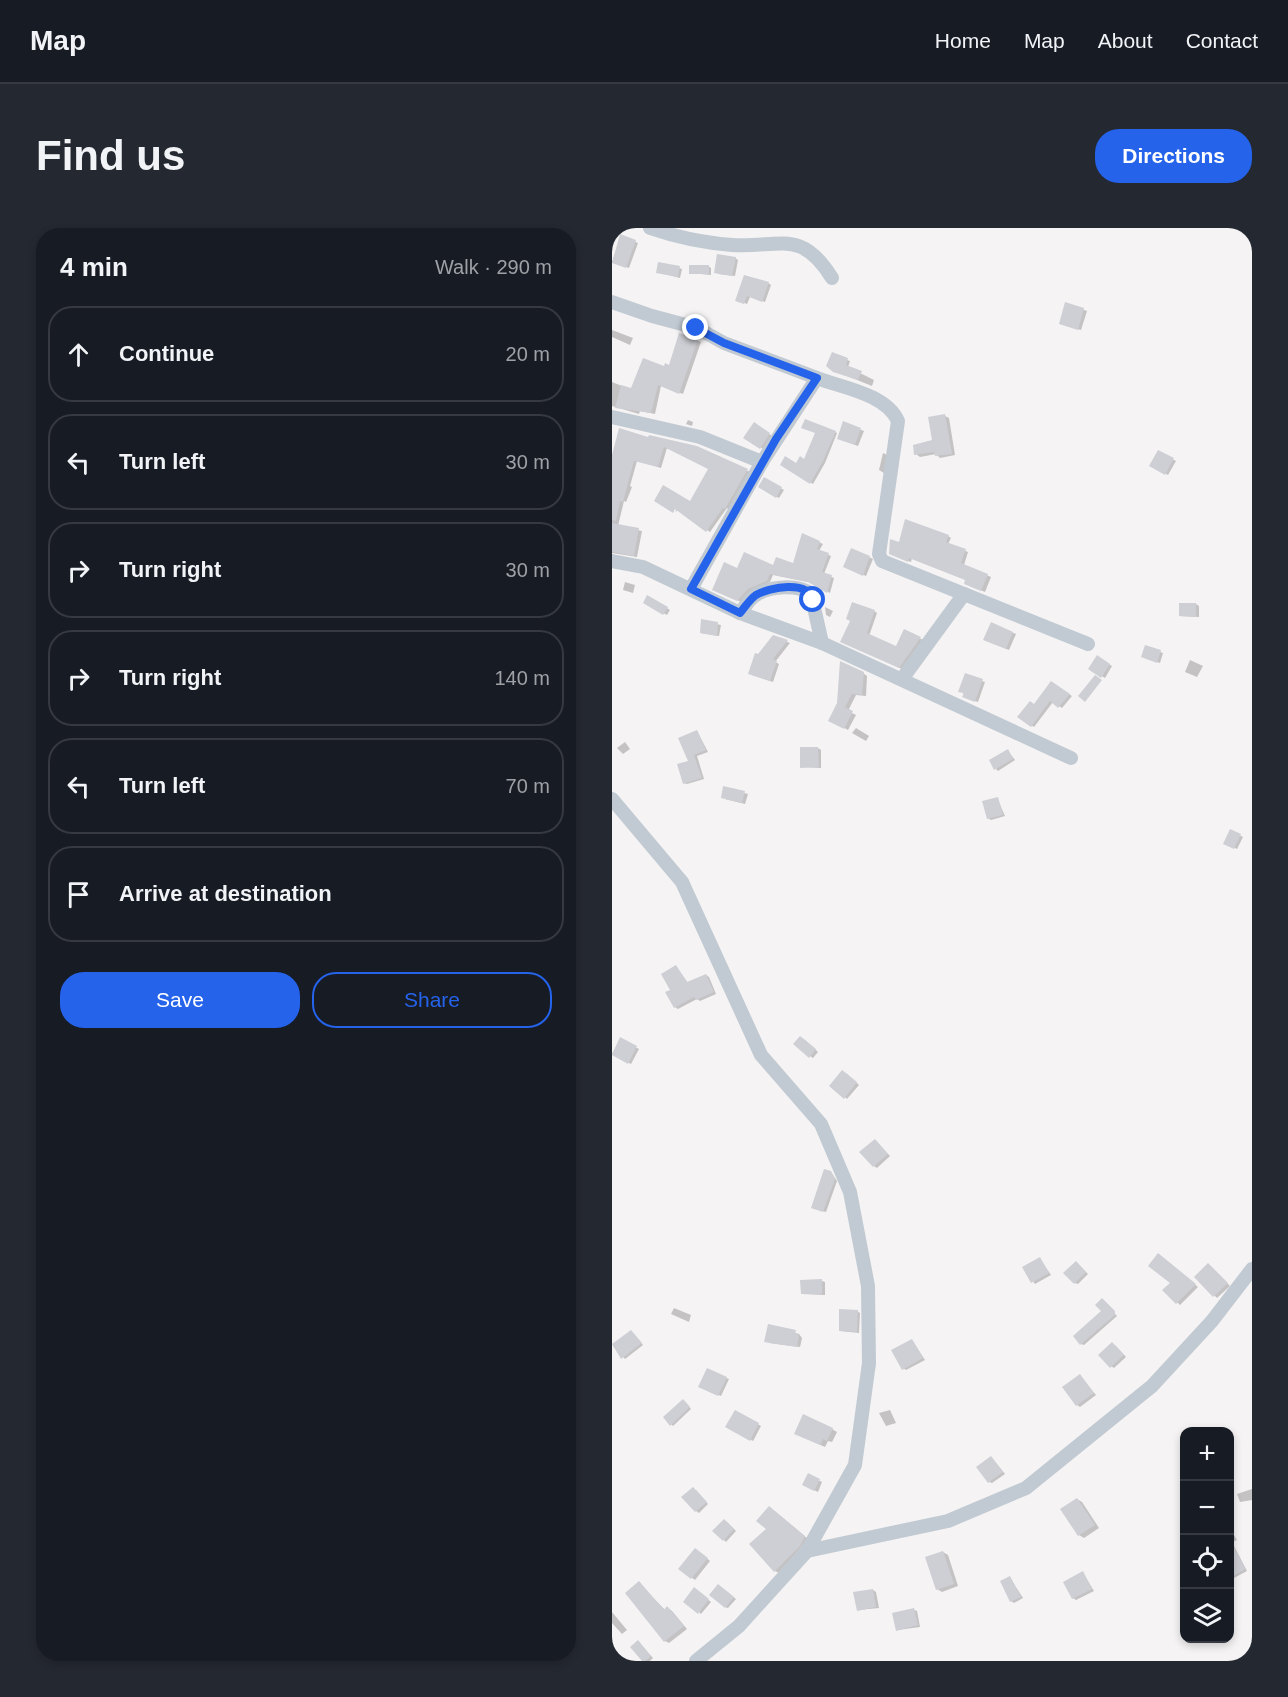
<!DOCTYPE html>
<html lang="en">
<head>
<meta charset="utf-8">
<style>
	body { margin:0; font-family:Helvetica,sans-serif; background:#242831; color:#f1f3f6 }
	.controls { position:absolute; right:18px; bottom:18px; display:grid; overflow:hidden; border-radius:12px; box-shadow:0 3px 9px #0003 }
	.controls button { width:54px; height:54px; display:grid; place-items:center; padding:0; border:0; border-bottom:2px solid #363941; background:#171b24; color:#f1f3f6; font:30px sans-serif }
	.stop { position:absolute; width:18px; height:18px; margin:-14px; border:4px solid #2563eb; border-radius:50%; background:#fff }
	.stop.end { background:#2563eb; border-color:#fff; box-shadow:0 2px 6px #0008 }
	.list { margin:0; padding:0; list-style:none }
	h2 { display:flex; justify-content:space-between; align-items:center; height:78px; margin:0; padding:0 24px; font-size:26px }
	h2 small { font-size:20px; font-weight:400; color:#9ea1a6 }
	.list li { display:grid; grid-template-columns:39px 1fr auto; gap:18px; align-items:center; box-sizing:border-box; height:96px; margin:0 12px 12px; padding:0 12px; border:2px solid #363941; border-radius:24px }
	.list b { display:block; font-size:22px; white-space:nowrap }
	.list em { font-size:20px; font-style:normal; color:#9ea1a6 }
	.actions { display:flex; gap:12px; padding:18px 24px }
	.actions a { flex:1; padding:14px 0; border:2px solid #2563eb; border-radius:24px; text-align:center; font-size:21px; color:#2563eb }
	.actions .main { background:#2563eb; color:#fff }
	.icon { flex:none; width:33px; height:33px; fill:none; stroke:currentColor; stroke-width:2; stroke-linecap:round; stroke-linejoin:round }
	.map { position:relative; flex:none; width:640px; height:1433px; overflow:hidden; border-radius:24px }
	header { display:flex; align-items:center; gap:36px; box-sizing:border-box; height:84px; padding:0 30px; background:#171b24; border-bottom:2px solid #363941 }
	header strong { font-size:28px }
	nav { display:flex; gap:33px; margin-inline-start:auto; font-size:21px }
	.intro { display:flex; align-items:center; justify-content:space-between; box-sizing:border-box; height:144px; padding:0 36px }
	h1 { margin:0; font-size:42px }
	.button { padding:15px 27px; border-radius:24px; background:#2563eb; color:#fff; font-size:21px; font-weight:700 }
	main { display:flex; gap:36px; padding:0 36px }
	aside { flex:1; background:#171b24; border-radius:24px; box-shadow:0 3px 9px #0003 }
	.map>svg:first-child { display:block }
	.shadow { fill:#0003 }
	.building { fill:#cdcfd5 }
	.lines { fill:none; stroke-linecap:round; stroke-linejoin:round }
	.minor { stroke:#c1cad2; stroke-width:14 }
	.route { stroke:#2563eb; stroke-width:8 }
</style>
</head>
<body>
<header>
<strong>Map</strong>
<nav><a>Home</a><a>Map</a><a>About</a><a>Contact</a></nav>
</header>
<div class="intro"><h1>Find us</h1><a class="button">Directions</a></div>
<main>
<aside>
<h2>4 min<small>Walk · 290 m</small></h2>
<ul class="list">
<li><svg class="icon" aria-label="ahead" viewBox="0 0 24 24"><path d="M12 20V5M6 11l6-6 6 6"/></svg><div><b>Continue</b></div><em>20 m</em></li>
<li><svg class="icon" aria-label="left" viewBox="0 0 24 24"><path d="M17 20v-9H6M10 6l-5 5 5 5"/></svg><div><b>Turn left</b></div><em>30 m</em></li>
<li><svg class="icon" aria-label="right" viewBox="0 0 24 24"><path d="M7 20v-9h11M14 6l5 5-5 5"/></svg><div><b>Turn right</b></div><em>30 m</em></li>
<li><svg class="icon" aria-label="right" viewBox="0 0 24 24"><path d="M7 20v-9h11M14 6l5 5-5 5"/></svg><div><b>Turn right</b></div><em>140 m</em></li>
<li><svg class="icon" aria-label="left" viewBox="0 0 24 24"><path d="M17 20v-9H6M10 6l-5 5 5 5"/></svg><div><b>Turn left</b></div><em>70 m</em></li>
<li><svg class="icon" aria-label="arrive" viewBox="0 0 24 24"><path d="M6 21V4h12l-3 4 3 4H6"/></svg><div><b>Arrive at destination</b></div></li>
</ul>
<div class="actions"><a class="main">Save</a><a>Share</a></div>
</aside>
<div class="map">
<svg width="640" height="1433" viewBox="0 0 640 1433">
	<rect width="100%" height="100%" fill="#f5f3f3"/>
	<g class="shadow">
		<polygon points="9,8 26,15 17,40 0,34"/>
		<polygon points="123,30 126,32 123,48 106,46"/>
		<polygon points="96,38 99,40 99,47 78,45"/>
		<polygon points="67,40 70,41 68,50 45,44"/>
		<polygon points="156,55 159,57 153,74 138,69 135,76 125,72"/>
		<polygon points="454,76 475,83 469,102 452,97"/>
		<polygon points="0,102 21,110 18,117 0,109"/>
		<polygon points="68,106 89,114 71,166 49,158 43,186 28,183 27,186 0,178 0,154 20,162 58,139"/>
		<polygon points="235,132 238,133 236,139 262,152 260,158 225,144"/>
		<polygon points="333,188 337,190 343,227 328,230 324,226 308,229 304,226 322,213"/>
		<polygon points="76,192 81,194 80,198 74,196"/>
		<polygon points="232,195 252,203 246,218 230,212"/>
		<polygon points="143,196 160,208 151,221 134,209"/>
		<polygon points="223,204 225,205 213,235 201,256 170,236 185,237 193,233"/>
		<polygon points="38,211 85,219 138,244 117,282 115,280 98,304 66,282 63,284 68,276 44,273 78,275 98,241 55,220 49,240 25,233 18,258 20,259 14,274 12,273 6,298 30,303 25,329 0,325 0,228"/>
		<polygon points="546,224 564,233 556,247 539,237"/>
		<polygon points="271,225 275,227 272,245 267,242"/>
		<polygon points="153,251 172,262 167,270 148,259"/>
		<polygon points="191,307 211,316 207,323 219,328 212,346 222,350 218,365 201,355 161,347 158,354 140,362 129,374 102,361 125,342 182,337"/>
		<polygon points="336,308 339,310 336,316 356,324 352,337 379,349 373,364 356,357 355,352 300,330 299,334 281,327 288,316"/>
		<polygon points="240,322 261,331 254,348 236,340"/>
		<polygon points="13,354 23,357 21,365 11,362"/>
		<polygon points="36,369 58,382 55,387 33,375"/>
		<polygon points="584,376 587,378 587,389 568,388"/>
		<polygon points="213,379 221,383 218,389 214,387"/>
		<polygon points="262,383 265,385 257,408 285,420 293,403 311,412 290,441 230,413"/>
		<polygon points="91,393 109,397 107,408 89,405"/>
		<polygon points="380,396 404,406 397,422 376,413"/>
		<polygon points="161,408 178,415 163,434 167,436 161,454 140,447"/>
		<polygon points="534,419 551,425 548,435 533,430"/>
		<polygon points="485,429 500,438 493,450 478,441"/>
		<polygon points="578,432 591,438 585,449 573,444"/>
		<polygon points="251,445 255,448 254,468 244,467 236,483 244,487 236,502 218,492"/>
		<polygon points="370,453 373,454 366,474 355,470 350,464"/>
		<polygon points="439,454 460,468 450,480 441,474 422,499 408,489 423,478"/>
		<polygon points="244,500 257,508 254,513 240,505"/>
		<polygon points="85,503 96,524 85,528 92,551 75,556 72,555"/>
		<polygon points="13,514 18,521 11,526 5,520"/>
		<polygon points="206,520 209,522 209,540 190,539"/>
		<polygon points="396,523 403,532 386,543 384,541"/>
		<polygon points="112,560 136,566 133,576 113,571"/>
		<polygon points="385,570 393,588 379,592 376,590"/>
		<polygon points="618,603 631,609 625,621 613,615"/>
		<polygon points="64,739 76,755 94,747 97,749 104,766 88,773 85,771 66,781 63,779 61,762"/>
		<polygon points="8,811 27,821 19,836 0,826"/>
		<polygon points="192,811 206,824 201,830 198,828"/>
		<polygon points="234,845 247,857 235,871 233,869"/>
		<polygon points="263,912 278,928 265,940 262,938"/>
		<polygon points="219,944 225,953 214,984 203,981"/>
		<polygon points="550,1029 586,1059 568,1077 552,1062 560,1055"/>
		<polygon points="428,1031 439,1047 423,1056 412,1040"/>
		<polygon points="467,1037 476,1046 466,1056 463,1055"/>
		<polygon points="599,1039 618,1058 605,1070 584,1049"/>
		<polygon points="210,1053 213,1054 213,1067 190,1066"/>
		<polygon points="492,1073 505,1088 472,1117 469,1116 491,1083"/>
		<polygon points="62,1080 79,1087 77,1094 59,1086"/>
		<polygon points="245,1083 248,1085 247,1105 228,1103"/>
		<polygon points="157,1098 187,1106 190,1110 188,1119 157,1115"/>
		<polygon points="19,1103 31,1117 13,1131 1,1118"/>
		<polygon points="300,1112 313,1132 294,1142 291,1140"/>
		<polygon points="503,1117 514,1129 502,1140 499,1138"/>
		<polygon points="468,1148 484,1167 468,1179 465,1177"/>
		<polygon points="114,1150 117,1151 109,1168 91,1160"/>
		<polygon points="73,1174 79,1181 61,1198 53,1190"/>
		<polygon points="278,1182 284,1195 274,1198 267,1185"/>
		<polygon points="124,1184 149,1198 141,1213 115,1199"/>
		<polygon points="220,1201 225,1204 220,1214 216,1213 213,1219 189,1208"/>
		<polygon points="380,1230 393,1246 380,1255 377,1254"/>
		<polygon points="196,1247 210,1254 206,1264 192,1257"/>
		<polygon points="640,1261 640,1272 628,1274 625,1266"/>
		<polygon points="84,1262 96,1276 87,1285 84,1283"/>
		<polygon points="465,1271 470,1274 487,1300 472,1310 467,1307"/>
		<polygon points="161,1282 196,1311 167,1345 163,1343"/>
		<polygon points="115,1294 124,1303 114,1314 112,1312"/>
		<polygon points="618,1301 625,1312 620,1314 635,1343 622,1350 618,1346"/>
		<polygon points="87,1324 98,1333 83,1352 68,1341"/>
		<polygon points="331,1324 336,1327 346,1358 330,1364 325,1361"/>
		<polygon points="471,1345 482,1363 464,1372 461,1370"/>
		<polygon points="398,1350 411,1370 402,1375 399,1373"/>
		<polygon points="27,1355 53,1382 56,1380 60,1383 75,1401 57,1415 53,1413"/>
		<polygon points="109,1359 124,1371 116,1380 113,1379"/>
		<polygon points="261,1362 264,1364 267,1380 246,1382"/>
		<polygon points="85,1363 99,1374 89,1386 87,1384"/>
		<polygon points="302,1382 305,1383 308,1399 286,1402"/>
		<polygon points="0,1384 15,1402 10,1406 0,1395"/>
		<polygon points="26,1414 41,1430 38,1433 32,1433"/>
	</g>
	<g class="building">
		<polygon points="8,6 24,12 14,40 0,35"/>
		<polygon points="105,26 124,29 120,48 102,45"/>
		<polygon points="46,34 68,38 66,49 44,45"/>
		<rect x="77" y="37" width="20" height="9"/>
		<polygon points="132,47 157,54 150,74 135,68 132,76 123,73"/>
		<polygon points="453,74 472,80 466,102 447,96"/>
		<polygon points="67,105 86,111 67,166 46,157 39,185 3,180 9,157 19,160 31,130 52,138 53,135 57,137"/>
		<polygon points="220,124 236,130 234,137 250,143 246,152 221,144 214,138"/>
		<polygon points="333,186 340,226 323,228 322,224 302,227 301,217 320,212 316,189"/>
		<polygon points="193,191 224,203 211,233 198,256 168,237 173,228 184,235 188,228 192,231 203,205 189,200"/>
		<polygon points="231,193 249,200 243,217 225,211"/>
		<polygon points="142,194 158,205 148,221 131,210"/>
		<polygon points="7,200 36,209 37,207 85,218 136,241 113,281 111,280 94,304 63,281 61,285 42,273 51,257 78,273 96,241 52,219 46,239 22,233 11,274 8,273 4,293 0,292 0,227"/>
		<polygon points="546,222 562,230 553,247 537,238"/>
		<polygon points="152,249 170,259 164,270 146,259"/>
		<polygon points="293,291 337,307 334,314 354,321 349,335 376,346 369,363 352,356 353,352 297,330 296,334 277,326 278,311 287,314"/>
		<polygon points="0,295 27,300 22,328 0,324"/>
		<polygon points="190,305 208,313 205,321 217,325 210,344 220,347 215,365 196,354 158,346 155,353 136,361 125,373 100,362 112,334 125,340 132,324 161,337 164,329 181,335"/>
		<polygon points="239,320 258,328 251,348 231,339"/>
		<polygon points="35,367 56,379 51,387 31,375"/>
		<polygon points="240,374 263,382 255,405 284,418 292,401 309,409 287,440 228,414 238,393 234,391"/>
		<polygon points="567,375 584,375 584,389 567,388"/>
		<polygon points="89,391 106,394 105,408 88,405"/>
		<polygon points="379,394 401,404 394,421 371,412"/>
		<polygon points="161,407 176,412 161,431 165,433 158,453 136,446 143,425 146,426"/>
		<polygon points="533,417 549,422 545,435 529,429"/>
		<polygon points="485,427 498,436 489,450 476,441"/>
		<polygon points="228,433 252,444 250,467 240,466 233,479 241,483 232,501 216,493 225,475"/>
		<polygon points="353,445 371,451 363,474 350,469 352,465 346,464"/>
		<polygon points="483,447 490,452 473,474 466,468"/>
		<polygon points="439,453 458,466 446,480 438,473 419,499 405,489 418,473 422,476"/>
		<polygon points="85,502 94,522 82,527 90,550 71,556 65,536 76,533 66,510"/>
		<polygon points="188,519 206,519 207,539 188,540"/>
		<polygon points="396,521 401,531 382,542 377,532"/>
		<polygon points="111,558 133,563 130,575 109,570"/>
		<polygon points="386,569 391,587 375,591 370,573"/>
		<polygon points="618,601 629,606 622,621 611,616"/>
		<polygon points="64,737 75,754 94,746 102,764 84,772 82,769 62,780 53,764 58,762 49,746"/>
		<polygon points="188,808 204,821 197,830 181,816"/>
		<polygon points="8,809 25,818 16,836 0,827"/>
		<polygon points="230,842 245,854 232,871 217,858"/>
		<polygon points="263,911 276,926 261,939 247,924"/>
		<polygon points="212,941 219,943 223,951 211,984 199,980"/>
		<polygon points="546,1025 584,1056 564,1076 550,1062 558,1055 536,1038"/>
		<polygon points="428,1029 437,1045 419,1055 410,1039"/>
		<polygon points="464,1033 474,1044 462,1056 451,1045"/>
		<polygon points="596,1035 616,1055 601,1069 582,1049"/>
		<polygon points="210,1051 210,1066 189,1066 188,1052"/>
		<polygon points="490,1070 503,1083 503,1087 468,1117 461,1108 489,1083 483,1077"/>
		<polygon points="227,1081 246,1082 245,1104 227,1103"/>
		<polygon points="156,1096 184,1102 183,1106 187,1107 185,1119 152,1114"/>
		<polygon points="19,1102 30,1115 9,1131 0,1116"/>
		<polygon points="300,1111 311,1130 290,1142 279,1122"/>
		<polygon points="500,1114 512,1127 498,1140 486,1127"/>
		<polygon points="95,1140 115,1149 106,1168 86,1159"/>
		<polygon points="468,1146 482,1165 464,1178 450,1159"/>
		<polygon points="71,1171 78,1179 58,1198 51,1189"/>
		<polygon points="123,1182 147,1195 138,1213 113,1199"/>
		<polygon points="191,1186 221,1200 215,1213 211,1211 208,1217 182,1206"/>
		<polygon points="379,1228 391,1244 376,1255 364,1239"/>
		<polygon points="196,1245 208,1251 202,1263 190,1257"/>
		<polygon points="81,1259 95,1274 83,1284 69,1269"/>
		<polygon points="465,1270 483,1297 466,1308 448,1281"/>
		<polygon points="157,1278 193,1308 188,1318 162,1344 137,1316 154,1301 144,1293"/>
		<polygon points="112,1291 122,1301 111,1313 100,1303"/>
		<polygon points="618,1311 633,1341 618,1350"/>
		<polygon points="83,1320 96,1330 79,1351 66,1341"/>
		<polygon points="331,1323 342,1356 324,1362 313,1329"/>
		<polygon points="471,1343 480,1361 460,1371 451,1354"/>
		<polygon points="398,1348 409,1369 398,1374 388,1353"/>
		<polygon points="27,1353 52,1382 55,1378 72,1398 52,1414 13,1365"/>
		<polygon points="106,1356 122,1369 113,1380 97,1367"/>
		<polygon points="82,1359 97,1371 86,1386 71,1374"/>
		<polygon points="261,1361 264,1379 245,1383 241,1364"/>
		<polygon points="302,1380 306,1397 284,1403 280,1385"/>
		<polygon points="26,1412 39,1428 33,1433 30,1433 18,1419"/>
	</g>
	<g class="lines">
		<g class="minor">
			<path d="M 38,0 C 64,9 93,15 120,17 C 168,20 189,0 220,50"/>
			<polyline points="0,74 40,88 85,100 112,115 205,150"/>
			<path d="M 0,189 L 88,209 L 150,234 L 205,150 C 231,160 274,166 286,193 L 267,326 L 270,333 L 476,416"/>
			<polyline points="0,333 31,339 128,385 210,415 459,530"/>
			<polyline points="79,361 150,234"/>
			<path d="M 128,385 C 133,379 137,371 144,367 C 158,358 186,356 199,366 L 210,415"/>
			<polyline points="290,451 352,366"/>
			<polyline points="0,571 70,654 149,827 209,896 238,964 256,1058 257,1135 243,1237 195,1323 127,1398 84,1433"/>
			<polyline points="195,1323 336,1293 414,1260 540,1158 600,1093 640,1041"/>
		</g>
	</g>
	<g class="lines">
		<path class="route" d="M 84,100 L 112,115 L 205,150 L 164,211 L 79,361 L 128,385 C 133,379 138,371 144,367 C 158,359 196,352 201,372"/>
	</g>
</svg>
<div class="controls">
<button>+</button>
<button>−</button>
<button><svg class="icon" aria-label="locate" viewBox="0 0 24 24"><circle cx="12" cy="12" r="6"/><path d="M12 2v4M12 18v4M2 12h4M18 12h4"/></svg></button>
<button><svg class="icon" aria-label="layers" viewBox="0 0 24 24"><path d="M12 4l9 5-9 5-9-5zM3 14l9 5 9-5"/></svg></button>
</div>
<div class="stop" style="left:201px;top:372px"></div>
<div class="stop end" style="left:84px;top:100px"></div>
</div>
</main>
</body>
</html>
